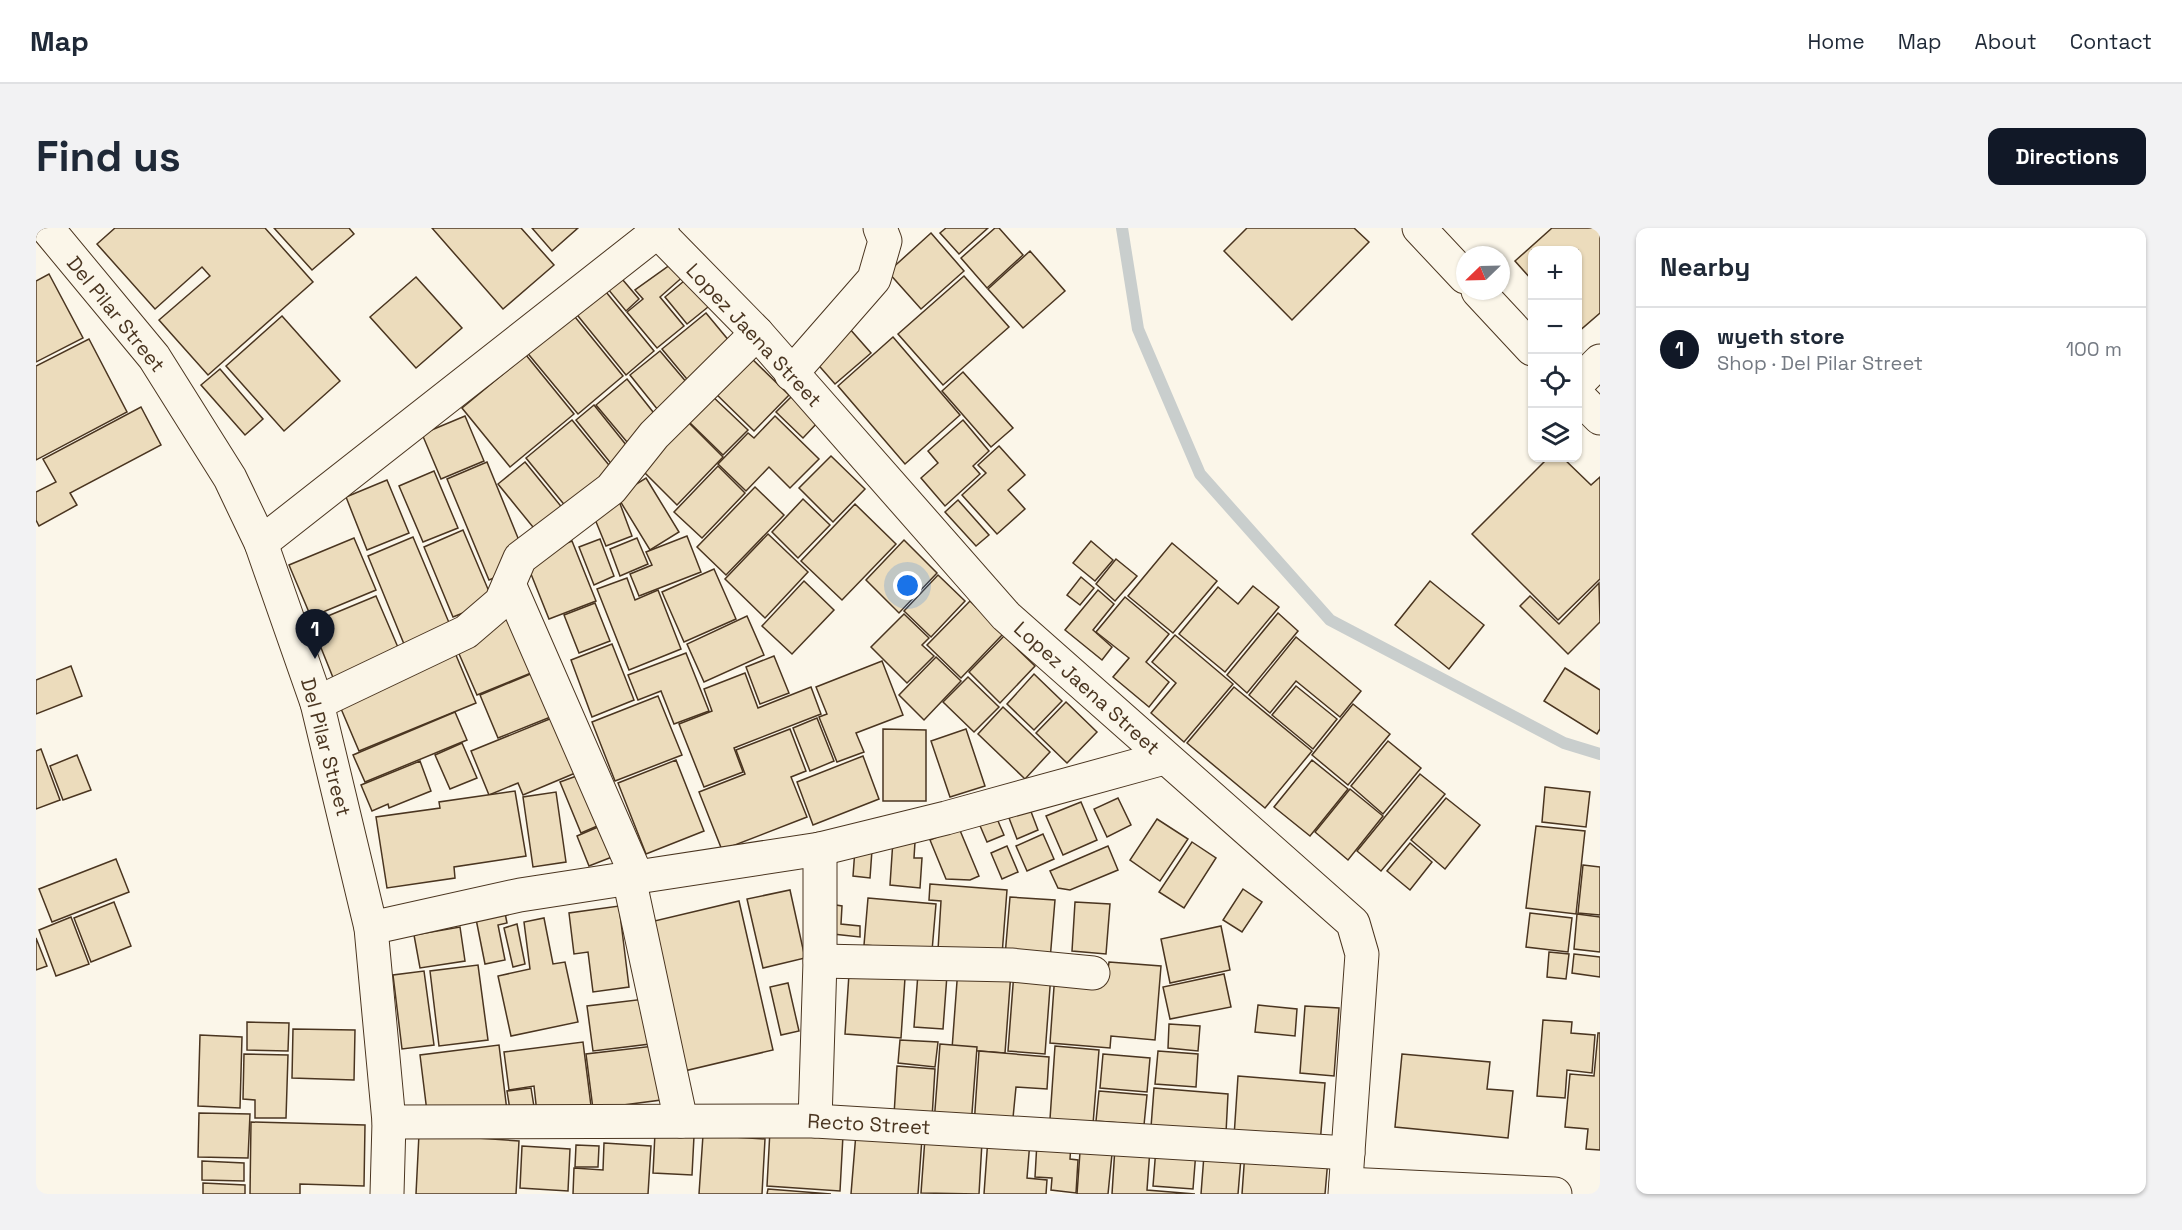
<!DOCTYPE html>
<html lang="en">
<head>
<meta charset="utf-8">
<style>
	body { margin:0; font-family:"Space Grotesk",sans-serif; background:#f2f2f3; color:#1f2937 }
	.controls { position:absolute; right:18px; top:18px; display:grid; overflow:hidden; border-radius:12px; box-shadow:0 2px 4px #0004 }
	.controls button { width:54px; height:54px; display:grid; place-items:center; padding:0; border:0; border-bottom:2px solid #e0e1e3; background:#fff; color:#1f2937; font:30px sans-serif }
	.compass { position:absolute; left:1420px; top:18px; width:54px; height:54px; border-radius:50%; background:#fff; box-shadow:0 2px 4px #0004; rotate:247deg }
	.you { position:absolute; left:872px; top:358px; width:21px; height:21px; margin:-15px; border:4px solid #fff; border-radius:50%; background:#1a73e8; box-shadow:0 0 0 9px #1a73e833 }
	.badge { display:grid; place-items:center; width:39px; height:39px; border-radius:50%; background:#111827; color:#fff; font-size:20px; font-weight:700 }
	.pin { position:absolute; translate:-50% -50px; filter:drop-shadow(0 2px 3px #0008) }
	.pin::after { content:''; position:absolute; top:32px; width:21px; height:18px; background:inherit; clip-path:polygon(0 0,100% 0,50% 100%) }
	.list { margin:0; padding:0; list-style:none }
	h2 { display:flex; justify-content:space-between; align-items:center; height:78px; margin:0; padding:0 24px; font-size:26px }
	h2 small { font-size:20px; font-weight:400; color:#747a83 }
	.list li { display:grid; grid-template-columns:39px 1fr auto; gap:18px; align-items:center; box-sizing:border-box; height:84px; padding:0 24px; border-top:2px solid #e0e1e3 }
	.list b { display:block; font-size:22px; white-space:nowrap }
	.list p { margin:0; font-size:20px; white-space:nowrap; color:#747a83 }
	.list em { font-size:20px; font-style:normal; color:#747a83 }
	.icon { flex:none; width:33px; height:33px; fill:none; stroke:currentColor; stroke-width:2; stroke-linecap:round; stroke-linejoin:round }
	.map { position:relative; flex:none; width:1564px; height:966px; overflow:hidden; border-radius:12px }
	header { display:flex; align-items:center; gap:36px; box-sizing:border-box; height:84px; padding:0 30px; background:#fff; border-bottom:2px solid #e0e1e3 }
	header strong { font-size:28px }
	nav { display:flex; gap:33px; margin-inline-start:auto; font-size:21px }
	.intro { display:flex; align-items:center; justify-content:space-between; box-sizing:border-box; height:144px; padding:0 36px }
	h1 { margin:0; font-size:42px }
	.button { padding:15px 27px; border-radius:12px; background:#111827; color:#fff; font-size:21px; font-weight:700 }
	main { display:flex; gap:36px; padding:0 36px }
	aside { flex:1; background:#fff; border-radius:12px; box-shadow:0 2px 4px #0004 }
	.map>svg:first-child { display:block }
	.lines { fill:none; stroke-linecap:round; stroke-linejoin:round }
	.stream { stroke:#c9cecd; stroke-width:12 }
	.building { fill:#ecdcbc; stroke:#4a3520; stroke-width:1.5 }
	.minor-casing { stroke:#4a3520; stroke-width:35 }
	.minor { stroke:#fbf6e9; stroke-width:33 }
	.labels { text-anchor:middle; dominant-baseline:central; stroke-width:4.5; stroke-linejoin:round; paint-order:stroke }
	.street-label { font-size:20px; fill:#4a3520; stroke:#fbf6e9 }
</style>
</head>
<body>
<header>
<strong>Map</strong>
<nav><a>Home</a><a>Map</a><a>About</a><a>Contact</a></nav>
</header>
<div class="intro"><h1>Find us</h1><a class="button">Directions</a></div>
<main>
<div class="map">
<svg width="1564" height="966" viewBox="0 0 1564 966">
	<rect width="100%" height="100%" fill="#fbf6e9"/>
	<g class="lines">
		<polyline class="stream" points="1086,0 1102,101 1164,246 1294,392 1528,515 1564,526"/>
	</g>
	<g class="building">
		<polygon points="79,0 229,0 277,54 172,147 123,92 174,48 166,39 119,81 61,16"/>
		<polygon points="238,0 313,0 318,6 276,42"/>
		<polygon points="396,0 485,0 518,37 467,81"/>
		<polygon points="496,0 542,0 516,23"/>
		<polygon points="910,0 952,0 923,26 904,5"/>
		<polygon points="959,0 963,0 987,27 951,60 925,30"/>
		<polygon points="1211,0 1318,0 1333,14 1256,92 1188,23"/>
		<polygon points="1516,0 1564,0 1564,85 1542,104 1542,22 1496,22 1496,52 1479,33"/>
		<polygon points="895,5 928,43 885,81 852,44"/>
		<polygon points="994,23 1029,63 987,100 952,61"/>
		<polygon points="634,37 650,46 624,69 648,98 621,120 591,84 607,71 599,62"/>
		<polygon points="581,45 603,71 590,83 567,55"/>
		<polygon points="13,46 47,110 0,134 0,53"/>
		<polygon points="654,48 677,75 651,96 629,69"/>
		<polygon points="928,48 973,99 907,157 862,106"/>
		<polygon points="380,49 426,100 380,140 334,89"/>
		<polygon points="566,59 618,123 590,147 538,83"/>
		<polygon points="535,84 587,148 542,186 489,122"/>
		<polygon points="670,85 699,120 655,156 626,121"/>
		<polygon points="246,88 304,153 248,203 190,138"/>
		<polygon points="813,100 835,125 799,156 778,132"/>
		<polygon points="857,109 924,187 869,236 802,158"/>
		<polygon points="53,111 91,184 0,232 0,138"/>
		<polygon points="624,123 657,162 626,187 594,147"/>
		<polygon points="711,126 753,167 718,203 676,162"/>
		<polygon points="490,127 538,186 474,239 426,180"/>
		<polygon points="184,141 227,191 209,207 165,157"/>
		<polygon points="927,144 977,200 955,219 906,163"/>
		<polygon points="591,151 621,189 591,214 560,177"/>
		<polygon points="674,166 712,202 687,227 650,191"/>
		<polygon points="757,167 783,193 767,210 740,184"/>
		<polygon points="558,177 595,223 577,238 540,192"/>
		<polygon points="105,179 125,217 34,265 41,277 3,298 0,292 0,264 20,254 7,231"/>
		<polygon points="429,188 448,233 405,251 386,206"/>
		<polygon points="739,188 783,231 754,260 733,239 710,263 682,236 712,205 718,210"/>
		<polygon points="536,192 577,242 531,280 490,230"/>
		<polygon points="927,192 953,223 937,238 944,246 909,278 885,250 902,235 892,223"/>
		<polygon points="652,194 687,229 641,277 606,242"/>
		<polygon points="963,218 989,247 972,262 989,281 961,306 926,267 950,245 942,237"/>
		<polygon points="795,228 829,261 797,294 763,260"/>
		<polygon points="1512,230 1527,230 1555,257 1564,249 1564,351 1522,392 1436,306"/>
		<polygon points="451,234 482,310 473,344 453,352 411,251"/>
		<polygon points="489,234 528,282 501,304 462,256"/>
		<polygon points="682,238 709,265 666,310 638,284"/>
		<polygon points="398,243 422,300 387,314 363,258"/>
		<polygon points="610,250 643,304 614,322 581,268"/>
		<polygon points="351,252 373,305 331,322 310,269"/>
		<polygon points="719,259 748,287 690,347 661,319"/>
		<polygon points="767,271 794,297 762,330 736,304"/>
		<polygon points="922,272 953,307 940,318 909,284"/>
		<polygon points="583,273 596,308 570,318 556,284"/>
		<polygon points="819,276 860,316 806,372 765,333"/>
		<polygon points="427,302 457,373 417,389 388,319"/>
		<polygon points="732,306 772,344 729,390 689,351"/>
		<polygon points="651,308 665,344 603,368 594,346 616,337 610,324"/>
		<polygon points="377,309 414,397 368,416 332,328"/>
		<polygon points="318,310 340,362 275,389 253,337"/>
		<polygon points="601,310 612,336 584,348 574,321"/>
		<polygon points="564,311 578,348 558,357 543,319"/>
		<polygon points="868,312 901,345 863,385 830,352"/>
		<polygon points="536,313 560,373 513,391 489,331"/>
		<polygon points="1055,313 1077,332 1059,353 1037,335"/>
		<polygon points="1136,315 1181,353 1137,405 1092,368"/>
		<polygon points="1080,331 1101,348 1079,373 1060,356"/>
		<polygon points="678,341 700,391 648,414 626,364"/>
		<polygon points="902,347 929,373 895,409 868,383"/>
		<polygon points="1045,349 1058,360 1044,377 1031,367"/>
		<polygon points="591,350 599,372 622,362 645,421 593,442 561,361"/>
		<polygon points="768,353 798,382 756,426 726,398"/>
		<polygon points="1394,353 1448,397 1413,441 1359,397"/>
		<polygon points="1563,355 1564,394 1532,426 1484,378 1494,368 1523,396"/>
		<polygon points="1217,358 1243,379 1189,444 1143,406 1182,359 1202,376"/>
		<polygon points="1062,362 1078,376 1057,402 1076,419 1066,432 1029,402"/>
		<polygon points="340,368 364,424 298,452 275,395"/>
		<polygon points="1089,369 1133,406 1110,434 1133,454 1113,479 1077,449 1093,430 1060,404"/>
		<polygon points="934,373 967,406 925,450 891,417"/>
		<polygon points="559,375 574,413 543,425 528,387"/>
		<polygon points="1242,385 1262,403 1211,465 1191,447"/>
		<polygon points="868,386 893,410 886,417 898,428 871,455 835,419"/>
		<polygon points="477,387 500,443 441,467 417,412"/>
		<polygon points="711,388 728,427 668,454 651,416"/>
		<polygon points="1139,407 1197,456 1148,514 1115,485 1140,455 1116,434"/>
		<polygon points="968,408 999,438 964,475 933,444"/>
		<polygon points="1260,409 1325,463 1304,489 1260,453 1234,485 1213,467"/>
		<polygon points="576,416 598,472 556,489 535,432"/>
		<polygon points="417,420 440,475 323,523 300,469"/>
		<polygon points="650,425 673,483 638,496 625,463 602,472 592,447"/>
		<polygon points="738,428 753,465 724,476 710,439"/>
		<polygon points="900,429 925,453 888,492 863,467"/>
		<polygon points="846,433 867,487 820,505 828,524 801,534 783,489 791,486 780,459"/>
		<polygon points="35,438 46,468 0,486 0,452"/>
		<polygon points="1529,440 1564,462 1564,501 1561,506 1508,473"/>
		<polygon points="504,442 522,486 462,510 444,467"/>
		<polygon points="709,445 722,480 775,459 785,486 698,520 707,544 668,559 643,496 676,483 668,461"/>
		<polygon points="998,446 1026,473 998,502 971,476"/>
		<polygon points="932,449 963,479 938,504 907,474"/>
		<polygon points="1260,458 1301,491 1277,521 1236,487"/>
		<polygon points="1198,459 1276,523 1229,580 1151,515"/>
		<polygon points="622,468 646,527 579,553 556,494"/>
		<polygon points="1030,474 1061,504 1031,535 1000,505"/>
		<polygon points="1317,476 1354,506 1312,557 1276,527"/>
		<polygon points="967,479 1014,524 989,551 942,506"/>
		<polygon points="419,484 431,512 329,554 317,527"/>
		<polygon points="521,488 544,543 487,567 482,555 453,567 435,523"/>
		<polygon points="781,490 798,533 774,543 757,500"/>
		<polygon points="754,501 770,543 755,549 771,589 686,622 663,564 709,546 700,522"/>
		<polygon points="847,501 890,502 890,573 847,573"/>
		<polygon points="930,501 949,558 914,569 895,513"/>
		<polygon points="1352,513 1385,540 1347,586 1315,558"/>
		<polygon points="426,515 441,550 414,561 399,527"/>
		<polygon points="5,521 24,572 0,581 0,523"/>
		<polygon points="41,527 55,562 27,572 14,538"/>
		<polygon points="827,528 843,571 777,597 761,554"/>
		<polygon points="640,532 668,603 610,626 582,555"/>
		<polygon points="1276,532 1312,561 1274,608 1238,579"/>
		<polygon points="384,533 395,563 353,580 352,576 336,583 325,557"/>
		<polygon points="546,546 566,596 545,605 524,554"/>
		<polygon points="1384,546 1409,566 1345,643 1321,623"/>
		<polygon points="1509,559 1554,564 1550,599 1506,594"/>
		<polygon points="1314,561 1347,588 1312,632 1279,604"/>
		<polygon points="479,563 490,628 418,639 419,650 351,660 340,589 404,580 403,574"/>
		<polygon points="520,564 530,634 497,639 487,569"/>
		<polygon points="1082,570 1095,597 1071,609 1058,581"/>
		<polygon points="1410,570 1444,597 1409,641 1375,612"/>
		<polygon points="1045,574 1061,612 1027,627 1010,588"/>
		<polygon points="994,581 1002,602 981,611 973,590"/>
		<polygon points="959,586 968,607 951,614 942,593"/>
		<polygon points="1121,591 1152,611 1124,653 1094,632"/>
		<polygon points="569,596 581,627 553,638 541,608"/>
		<polygon points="1500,598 1549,603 1540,686 1490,680"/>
		<polygon points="923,600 943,648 934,652 910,651 894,612"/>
		<polygon points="1007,606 1018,631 991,643 980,618"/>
		<polygon points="857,612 879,614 878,630 886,630 884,660 854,657"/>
		<polygon points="1156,614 1180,630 1148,680 1123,664"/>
		<polygon points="1374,615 1396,634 1374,662 1351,643"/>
		<polygon points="971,618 982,644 966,651 955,625"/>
		<polygon points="1072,618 1082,642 1034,662 1022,660 1014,643"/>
		<polygon points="819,621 836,622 834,650 817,648"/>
		<polygon points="80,631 93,664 16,694 3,661"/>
		<polygon points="1547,637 1564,639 1564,687 1542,685"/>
		<polygon points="894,656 971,662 966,727 902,722 905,673 893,672"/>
		<polygon points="1207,661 1226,674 1206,704 1187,692"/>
		<polygon points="754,662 769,730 727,740 711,671"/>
		<polygon points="974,669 1019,672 1014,732 969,728"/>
		<polygon points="832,670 900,676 896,723 828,717"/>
		<polygon points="703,673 737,822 644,844 610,695"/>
		<polygon points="78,674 95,718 55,734 38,690"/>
		<polygon points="1039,674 1074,676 1070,726 1036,723"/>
		<polygon points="800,677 806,678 805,696 824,698 824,709 797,706"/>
		<polygon points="583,678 593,759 557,764 552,724 538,726 533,685"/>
		<polygon points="469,685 471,695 462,697 469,732 449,736 440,691"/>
		<polygon points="1494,685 1536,690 1532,724 1490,719"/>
		<polygon points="1541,686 1564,689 1564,724 1538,721"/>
		<polygon points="35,689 53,736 20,748 3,702"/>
		<polygon points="508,690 517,736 529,734 542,794 475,808 462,748 494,741 488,694"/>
		<polygon points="481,696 489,736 477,739 468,700"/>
		<polygon points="1185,698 1194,742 1134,755 1125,711"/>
		<polygon points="424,699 429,733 384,740 378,707"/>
		<polygon points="0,710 11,738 0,742"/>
		<polygon points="1513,724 1533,726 1530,751 1511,749"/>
		<polygon points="1538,726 1564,729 1564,749 1536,745"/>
		<polygon points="1073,734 1125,738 1119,812 1075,808 1074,820 1014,815 1019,745 1071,749"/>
		<polygon points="442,737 452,812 403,818 394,743"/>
		<polygon points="922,740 975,744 969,825 916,821"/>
		<polygon points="388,743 398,817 366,821 357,747"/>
		<polygon points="978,744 1015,746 1009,826 972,823"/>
		<polygon points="882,745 911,747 907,801 878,799"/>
		<polygon points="813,746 869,750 865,810 809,806"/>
		<polygon points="1188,746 1195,779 1134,791 1127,759"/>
		<polygon points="752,755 763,803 745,807 734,759"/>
		<polygon points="609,771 614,816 557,823 551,778"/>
		<polygon points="1222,777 1261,781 1259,808 1219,804"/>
		<polygon points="1269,778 1303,780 1298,848 1264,845"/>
		<polygon points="1507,792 1536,794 1535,805 1559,807 1556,845 1531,842 1529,870 1501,868"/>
		<polygon points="211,794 253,795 252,823 211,822"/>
		<polygon points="1133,796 1164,798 1162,823 1132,820"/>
		<polygon points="257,801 319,802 318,852 256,850"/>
		<polygon points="1562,805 1564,805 1564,922 1550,921 1552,901 1529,899 1534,846 1558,848"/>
		<polygon points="164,807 206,809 204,880 162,878"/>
		<polygon points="864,812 902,814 899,839 862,835"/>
		<polygon points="547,814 555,878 501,885 498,858 473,862 468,824"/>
		<polygon points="904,816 941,819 935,898 898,895"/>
		<polygon points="463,817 471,883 392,892 384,827"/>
		<polygon points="618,818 625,872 557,881 550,826"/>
		<polygon points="1019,818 1063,822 1057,896 1014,891"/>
		<polygon points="943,823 1013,829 1011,861 980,859 976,900 938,898"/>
		<polygon points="1122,823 1162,826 1160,859 1119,856"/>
		<polygon points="208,826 252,827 250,890 219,890 219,872 207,871"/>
		<polygon points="1067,826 1114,830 1111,864 1064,860"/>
		<polygon points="1366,826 1454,834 1451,861 1477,863 1472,910 1359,899"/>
		<polygon points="861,838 899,841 896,890 858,887"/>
		<polygon points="1202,848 1289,855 1284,916 1198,909"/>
		<polygon points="495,860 499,885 475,888 471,863"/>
		<polygon points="1118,860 1192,866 1190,905 1115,899"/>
		<polygon points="1063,863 1111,867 1108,897 1060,893"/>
		<polygon points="163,885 214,886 212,930 162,929"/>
		<polygon points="215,894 329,897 328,958 264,956 264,966 214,966"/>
		<polygon points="734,902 807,907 804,963 731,958"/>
		<polygon points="619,905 658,908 656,947 617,945"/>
		<polygon points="820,905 886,910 882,966 815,966"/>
		<polygon points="383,906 483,913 480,966 380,966"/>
		<polygon points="667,907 729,911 726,966 663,966"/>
		<polygon points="889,910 946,914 943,966 885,965"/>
		<polygon points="952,910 994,913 991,950 1011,952 1010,966 948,966"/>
		<polygon points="1001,914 1035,916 1034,931 1042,932 1040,965 1015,962 1016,950 999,949"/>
		<polygon points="568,915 615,918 612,966 537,966 538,940 567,942"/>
		<polygon points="540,917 563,918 562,939 539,939"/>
		<polygon points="486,918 534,921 532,963 484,960"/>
		<polygon points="1079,919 1114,921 1111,962 1159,966 1076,966"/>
		<polygon points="1120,920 1160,923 1157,961 1117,958"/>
		<polygon points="1044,924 1076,926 1072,966 1041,966"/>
		<polygon points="1209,924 1292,931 1289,966 1206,966"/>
		<polygon points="1168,927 1205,930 1202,966 1165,966"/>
		<polygon points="166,933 208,935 208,953 166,952"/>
		<polygon points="167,955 209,957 209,966 167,966"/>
		<polygon points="732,961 795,966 731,966"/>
	</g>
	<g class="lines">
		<g class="minor-casing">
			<g id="minor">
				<polyline points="11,0 118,129 194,250 225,315 281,475 335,700 353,894 351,966"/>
				<polyline points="1383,0 1429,49"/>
				<polyline points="621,3 721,105 970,388 1317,695 1326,726 1309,966"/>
				<polyline points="1442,63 1496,121"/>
				<polyline points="755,146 838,51 849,13 844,0"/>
				<polyline points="1542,155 1564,133"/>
				<polyline points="1542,168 1564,190"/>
				<polyline points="225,315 626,0"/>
				<polyline points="473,356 601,649 784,621 910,590 1128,530"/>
				<polyline points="281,475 430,404 465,374 484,330 575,261 618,207 721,105"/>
				<polyline points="593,650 645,893"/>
				<polyline points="335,700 484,667 601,649"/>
				<polyline points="784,733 975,737 1057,745"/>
				<polyline points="779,893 784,733 784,621"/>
				<polyline points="353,894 779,893 1312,925"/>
				<polyline points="1310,956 1519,966"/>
			</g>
		</g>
		<use href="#minor" class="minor"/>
	</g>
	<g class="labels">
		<g class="street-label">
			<text transform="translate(80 86) rotate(51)">Del Pilar Street</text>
			<text transform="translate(718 107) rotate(47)">Lopez Jaena Street</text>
			<text transform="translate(1051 460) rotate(42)">Lopez Jaena Street</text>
			<text transform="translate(290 519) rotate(75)">Del Pilar Street</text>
			<text transform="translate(833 896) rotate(3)">Recto Street</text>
		</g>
	</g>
</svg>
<div class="controls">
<button>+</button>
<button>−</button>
<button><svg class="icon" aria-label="locate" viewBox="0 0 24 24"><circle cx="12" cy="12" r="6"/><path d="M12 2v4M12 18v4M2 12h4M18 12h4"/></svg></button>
<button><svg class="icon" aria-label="layers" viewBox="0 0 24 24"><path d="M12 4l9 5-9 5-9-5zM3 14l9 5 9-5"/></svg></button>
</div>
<svg class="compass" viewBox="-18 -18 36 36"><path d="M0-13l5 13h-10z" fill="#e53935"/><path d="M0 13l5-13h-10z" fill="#747a83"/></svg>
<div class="you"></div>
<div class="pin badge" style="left:279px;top:431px">1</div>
</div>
<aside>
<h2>Nearby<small></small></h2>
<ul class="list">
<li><span class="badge">1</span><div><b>wyeth store</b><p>Shop · Del Pilar Street</p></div><em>100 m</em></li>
</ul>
</aside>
</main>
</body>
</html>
